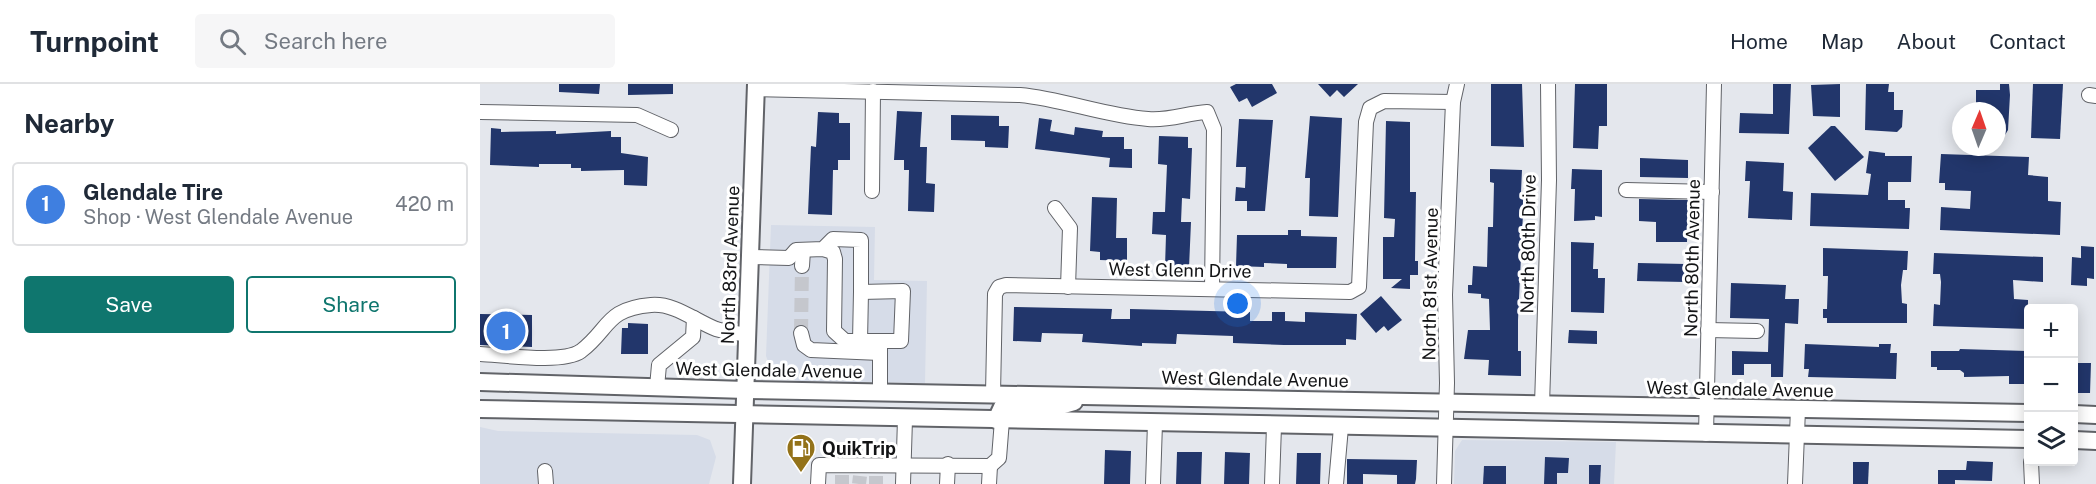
<!DOCTYPE html>
<html lang="en">
<head>
<meta charset="utf-8">
<style>
	body { margin:0; font-family:"Public Sans",sans-serif; background:#f6f6f7; color:#1f2937 }
	.controls { position:absolute; right:18px; bottom:18px; display:grid; overflow:hidden; border-radius:6px; box-shadow:0 3px 15px #0003 }
	.controls button { width:54px; height:54px; display:grid; place-items:center; padding:0; border:0; border-bottom:2px solid #e0e1e3; background:#fff; color:#1f2937; font:30px sans-serif }
	.compass { position:absolute; left:1472px; top:18px; width:54px; height:54px; border-radius:50%; background:#fff; box-shadow:0 3px 15px #0003; rotate:2deg }
	.you { position:absolute; left:758px; top:220px; width:21px; height:21px; margin:-15px; border:4px solid #fff; border-radius:50%; background:#1a73e8; box-shadow:0 0 0 9px #1a73e833 }
	.badge { display:grid; place-items:center; width:39px; height:39px; border-radius:50%; background:#0f766e; color:#fff; font-size:20px; font-weight:700 }
	.pin { position:absolute; translate:-50% -50%; border:3px solid #fff; box-shadow:0 2px 6px #0006 }
	.list { margin:0; padding:0; list-style:none }
	h2 { display:flex; justify-content:space-between; align-items:center; height:78px; margin:0; padding:0 24px; font-size:26px }
	h2 small { font-size:20px; font-weight:400; color:#747a83 }
	.list li { display:grid; grid-template-columns:39px 1fr auto; gap:18px; align-items:center; box-sizing:border-box; height:84px; margin:0 12px 12px; padding:0 12px; border:2px solid #e0e1e3; border-radius:6px }
	.list b { display:block; font-size:22px; white-space:nowrap }
	.list p { margin:0; font-size:20px; white-space:nowrap; color:#747a83 }
	.list em { font-size:20px; font-style:normal; color:#747a83 }
	.actions { display:flex; gap:12px; padding:18px 24px }
	.actions a { flex:1; padding:14px 0; border:2px solid #0f766e; border-radius:6px; text-align:center; font-size:21px; color:#0f766e }
	.actions .main { background:#0f766e; color:#fff }
	.icon { flex:none; width:33px; height:33px; fill:none; stroke:currentColor; stroke-width:2; stroke-linecap:round; stroke-linejoin:round }
	.map { position:relative; flex:none; width:1616px; height:400px; overflow:hidden }
	header { display:flex; align-items:center; gap:36px; box-sizing:border-box; height:84px; padding:0 30px; background:#fff; border-bottom:2px solid #e0e1e3 }
	header strong { font-size:28px }
	nav { display:flex; gap:33px; margin-inline-start:auto; font-size:21px }
	.search { width:420px; height:54px; background:#f6f6f7; display:flex; align-items:center; gap:15px; box-sizing:border-box; padding:0 21px; border-radius:6px; color:#747a83; font-size:22px }
	main { display:flex }
	aside { flex:1; background:#fff }
	.map>svg:first-child { display:block }
	.built { fill:#d6dce8 }
	.building { fill:#22366b }
	.lines { fill:none; stroke-linecap:round; stroke-linejoin:round }
	.minor-tunnel { stroke:#c5c7cd; stroke-width:14; stroke-dasharray:14 7; stroke-linecap:butt }
	.minor-casing { stroke:#616368; stroke-width:16 }
	.major-casing { stroke:#616368; stroke-width:20 }
	.minor { stroke:#fff; stroke-width:14 }
	.major { stroke:#fff; stroke-width:16 }
	.labels { text-anchor:middle; dominant-baseline:central; stroke-width:6; stroke-linejoin:round; paint-order:stroke }
	.street-label { font-size:18px; fill:#131416; stroke:#fff }
	.poi-label { font-size:18px; font-weight:bold; fill:#131416; stroke:#fff; text-anchor:start }
</style>
</head>
<body>
<header>
<strong>Turnpoint</strong>
<div class="search"><svg class="icon" aria-label="search" viewBox="0 0 24 24"><circle cx="10" cy="10" r="6"/><path d="M15 15l6 6"/></svg>Search here</div>
<nav><a>Home</a><a>Map</a><a>About</a><a>Contact</a></nav>
</header>
<main>
<aside>
<h2>Nearby<small></small></h2>
<ul class="list">
<li><span class="badge" style="background:#3f7fe0">1</span><div><b>Glendale Tire</b><p>Shop · West Glendale Avenue</p></div><em>420 m</em></li>
</ul>
<div class="actions"><a class="main">Save</a><a>Share</a></div>
</aside>
<div class="map">
<svg width="1616" height="400" viewBox="0 0 1616 400">
	<rect width="100%" height="100%" fill="#e4e7ed"/>
	<g class="built">
		<polygon points="291,141 395,143 394,196 447,197 445,299 319,297 307,295 292,288 286,272"/>
		<polygon points="0,343 18,347 217,351 230,356 236,373 229,400 0,400"/>
		<polygon points="982,356 1136,358 1134,400 974,400 975,367"/>
	</g>
	<g class="building">
		<polygon points="79,0 120,0 119,10 79,8"/>
		<polygon points="148,0 193,0 193,10 148,11"/>
		<polygon points="756,0 792,0 797,9 772,23 767,14 759,18 750,3"/>
		<polygon points="838,0 878,0 864,13 857,6 850,13"/>
		<polygon points="1011,0 1042,0 1044,63 1011,62"/>
		<polygon points="1095,0 1127,0 1127,42 1119,42 1118,65 1093,64"/>
		<polygon points="1293,0 1311,0 1309,50 1259,49 1260,29 1293,30"/>
		<polygon points="1360,0 1360,33 1333,32 1331,1"/>
		<polygon points="1386,0 1409,0 1408,8 1414,8 1414,26 1423,26 1422,43 1417,48 1385,46"/>
		<polygon points="1520,0 1529,0 1530,11 1528,46 1525,51 1517,51 1517,27 1501,27 1502,19 1496,19 1496,6 1520,6"/>
		<polygon points="1553,0 1583,0 1580,55 1551,54"/>
		<polygon points="417,27 442,28 440,63 447,63 446,99 455,100 454,128 428,127 429,86 424,86 424,76 414,76"/>
		<polygon points="338,28 359,29 359,39 370,39 370,76 358,76 358,86 353,86 352,131 328,130 331,62 336,63"/>
		<polygon points="471,31 519,32 519,42 529,42 528,64 505,63 505,57 471,56"/>
		<polygon points="830,32 862,34 858,133 829,132 830,94 825,94"/>
		<polygon points="559,34 572,36 570,47 594,51 595,43 623,47 622,53 644,53 644,65 652,65 652,84 629,83 630,74 555,65"/>
		<polygon points="759,35 793,36 785,127 767,127 767,117 755,117 756,103 765,104 766,83 756,83"/>
		<polygon points="906,37 930,38 930,108 936,108 935,177 938,177 938,191 930,191 930,205 911,204 922,195 903,195 903,153 914,153 915,135 904,134"/>
		<polygon points="1351,42 1355,42 1384,73 1355,97 1328,64"/>
		<polygon points="11,44 21,45 21,48 76,47 76,50 131,47 131,53 141,53 141,69 168,73 167,102 144,101 144,86 101,87 101,84 91,84 91,80 59,80 59,83 10,81"/>
		<polygon points="679,52 708,53 708,64 712,64 710,115 702,114 701,138 711,138 709,184 685,183 686,151 672,150 673,128 685,128 687,81 678,80"/>
		<polygon points="1389,67 1405,69 1405,72 1432,72 1431,98 1408,98 1408,116 1425,116 1425,124 1430,124 1429,145 1330,142 1331,109 1388,111 1391,90 1386,89"/>
		<polygon points="1461,70 1549,73 1548,91 1568,93 1568,117 1581,118 1580,151 1460,146 1461,123 1490,125 1491,107 1465,106 1465,99 1459,99"/>
		<polygon points="1160,74 1208,76 1208,94 1160,93"/>
		<polygon points="1266,77 1304,79 1303,107 1313,108 1312,136 1268,134 1270,97 1265,97"/>
		<polygon points="1010,85 1042,86 1041,108 1044,108 1038,236 1038,267 1041,267 1041,292 1008,291 1009,276 984,275 988,246 1010,246 1009,215 1001,214 1001,210 988,209 988,201 992,201 993,182 1007,183 1008,143 1013,143 1014,99 1010,98"/>
		<polygon points="1092,85 1122,86 1122,133 1115,132 1115,136 1094,137 1095,105 1091,105"/>
		<polygon points="612,113 637,114 636,154 647,154 647,177 620,176 620,168 610,167"/>
		<polygon points="1159,115 1208,116 1207,158 1176,158 1176,138 1159,137"/>
		<polygon points="808,146 821,146 821,152 857,153 856,184 807,184 807,180 784,179 784,183 756,182 757,151 808,151"/>
		<polygon points="1091,158 1114,159 1113,185 1118,185 1118,194 1125,194 1124,229 1091,228"/>
		<polygon points="1601,162 1614,163 1614,195 1607,194 1607,202 1591,201 1592,173 1601,174"/>
		<polygon points="1343,164 1428,167 1427,186 1423,186 1421,201 1422,219 1427,220 1427,239 1347,239 1347,234 1343,234 1343,225 1347,225 1348,192 1343,192"/>
		<polygon points="1454,169 1563,173 1563,198 1533,196 1534,215 1548,216 1548,245 1453,242 1454,220 1460,221 1461,198 1460,190 1453,190"/>
		<polygon points="1158,179 1206,180 1205,198 1157,197"/>
		<polygon points="1251,199 1306,201 1305,215 1319,215 1318,240 1305,239 1303,293 1291,293 1291,280 1264,280 1264,291 1252,291 1252,267 1288,268 1289,235 1250,234"/>
		<polygon points="901,212 922,236 908,247 904,242 896,249 880,230"/>
		<polygon points="534,223 632,225 631,235 650,235 650,225 770,228 770,237 792,237 792,228 805,228 805,237 825,238 825,228 877,230 876,256 866,255 866,261 804,261 753,259 753,252 697,250 696,260 662,259 662,262 602,258 603,250 562,249 561,258 533,257"/>
		<polygon points="0,230 52,231 52,263 0,261"/>
		<polygon points="148,239 168,240 168,270 141,270 142,244 148,244"/>
		<polygon points="1089,246 1117,247 1117,260 1088,259"/>
		<polygon points="1325,260 1399,263 1399,260 1411,260 1410,269 1417,269 1416,295 1328,293 1329,285 1324,285"/>
		<polygon points="1480,265 1547,267 1548,300 1529,300 1529,292 1484,293 1484,289 1480,286 1457,286 1457,283 1451,283 1451,267 1479,267"/>
		<polygon points="1596,279 1611,279 1610,309 1594,309"/>
		<polygon points="625,366 651,367 650,400 624,400"/>
		<polygon points="697,368 722,368 721,400 696,400"/>
		<polygon points="745,368 770,369 769,400 744,400"/>
		<polygon points="817,369 841,369 840,400 816,400"/>
		<polygon points="1065,373 1089,374 1088,389 1077,389 1077,400 1064,400"/>
		<polygon points="867,375 937,376 936,395 935,400 917,400 917,391 883,390 883,400 867,400"/>
		<polygon points="1487,377 1513,378 1512,397 1475,396 1475,400 1458,400 1458,386 1486,386"/>
		<polygon points="1373,378 1389,378 1388,400 1373,400"/>
		<polygon points="1109,381 1121,381 1120,400 1109,400"/>
		<polygon points="1004,382 1026,382 1026,400 1003,400"/>
	</g>
	<g class="lines">
		<g class="minor-tunnel">
			<polyline points="321,249 322,182"/>
			<polyline points="362,400 362,391"/>
			<polyline points="379,400 380,392"/>
			<polyline points="396,400 396,392"/>
		</g>
		<g class="minor-casing">
			<g id="minor">
				<path d="M 276,5 L 540,11 C 583,15 625,32 668,35 C 689,37 707,29 727,28 L 734,45 L 732,205"/>
				<polyline points="1609,11 1616,12"/>
				<polyline points="0,28 157,31 191,46"/>
				<polyline points="1146,106 1232,108"/>
				<polyline points="392,107 393,7"/>
				<polyline points="575,124 590,144 588,203"/>
				<polyline points="270,173 309,174 316,166 343,165 353,168 355,175 354,247 365,257 421,257 423,207 381,208 381,156 353,155 343,165"/>
				<polyline points="322,182 323,166"/>
				<polyline points="1228,246 1277,247"/>
				<polyline points="321,249 324,261 331,266 400,269"/>
				<polyline points="380,257 381,208"/>
				<polyline points="400,262 400,308"/>
				<path d="M 0,270 C 23,271 83,280 101,267 C 130,245 125,225 171,221 C 195,219 215,237 236,245 C 246,248 257,249 267,251"/>
				<polyline points="177,303 179,281 213,253 214,234"/>
				<polyline points="513,310 515,210 519,203 526,201 870,208 879,203 886,38 890,24 904,17 973,18"/>
				<polyline points="1062,321 1069,96 1068,0"/>
				<polyline points="1226,350 1234,0"/>
				<polyline points="1551,378 1552,400"/>
				<polyline points="65,387 66,400"/>
				<polyline points="338,400 339,381 510,382 519,374 522,336"/>
				<polyline points="423,400 425,335"/>
				<polyline points="467,400 468,380"/>
				<polyline points="509,400 510,382"/>
				<polyline points="673,400 675,339"/>
				<polyline points="792,400 794,342"/>
				<polyline points="856,400 861,343"/>
				<polyline points="964,400 967,299 965,211 973,18 977,0"/>
				<polyline points="1315,400 1318,325"/>
			</g>
		</g>
		<g class="major-casing">
			<g id="major">
				<polyline points="0,298 266,306 1548,329"/>
				<polyline points="0,325 1548,355"/>
				<polyline points="1594,330 1616,331"/>
				<polyline points="516,336 522,323 580,322 594,318"/>
				<polyline points="1594,356 1616,357"/>
				<polyline points="262,400 276,0"/>
			</g>
		</g>
		<use href="#minor" class="minor"/>
		<use href="#major" class="major"/>
	</g>
	<defs>
		<g id="fuel-pin" transform="scale(1.5)"><path d="M0 17L-7.5 6A9.5 9.5 0 1 1 7.5 6Z" fill="#937219" stroke="#fff"/><path d="M-5.5-6h7V0h2V4h1.3V-2.5L3-4.5l.8-.8L6-3V5H2.5V1h-1V6h-7ZM-4.2-4.7v3.2H.2V-4.7Z" fill="#fff"/></g>
	</defs>
	<g fill-rule="evenodd">
		<use href="#fuel-pin" x="321" y="364"/>
	</g>
	<g class="labels">
		<g class="street-label">
			<text transform="translate(1048 160) rotate(-89)">North 80th Drive</text>
			<text transform="translate(1212 174) rotate(-89)">North 80th Avenue</text>
			<text transform="translate(250 181) rotate(-88)">North 83rd Avenue</text>
			<text transform="translate(700 186) rotate(1)">West Glenn Drive</text>
			<text transform="translate(950 200) rotate(-89)">North 81st Avenue</text>
			<text transform="translate(289 286) rotate(1)">West Glendale Avenue</text>
			<text transform="translate(775 295) rotate(1)">West Glendale Avenue</text>
			<text transform="translate(1260 305) rotate(1)">West Glendale Avenue</text>
		</g>
		<g class="poi-label">
			<text x="342" y="364">QuikTrip</text>
		</g>
	</g>
</svg>
<div class="controls">
<button>+</button>
<button>−</button>
<button><svg class="icon" aria-label="layers" viewBox="0 0 24 24"><path d="M12 4l9 5-9 5-9-5zM3 14l9 5 9-5"/></svg></button>
</div>
<svg class="compass" viewBox="-18 -18 36 36"><path d="M0-13l5 13h-10z" fill="#e53935"/><path d="M0 13l5-13h-10z" fill="#747a83"/></svg>
<div class="you"></div>
<div class="pin badge" style="left:26px;top:247px;background:#3f7fe0">1</div>
</div>
</main>
</body>
</html>
